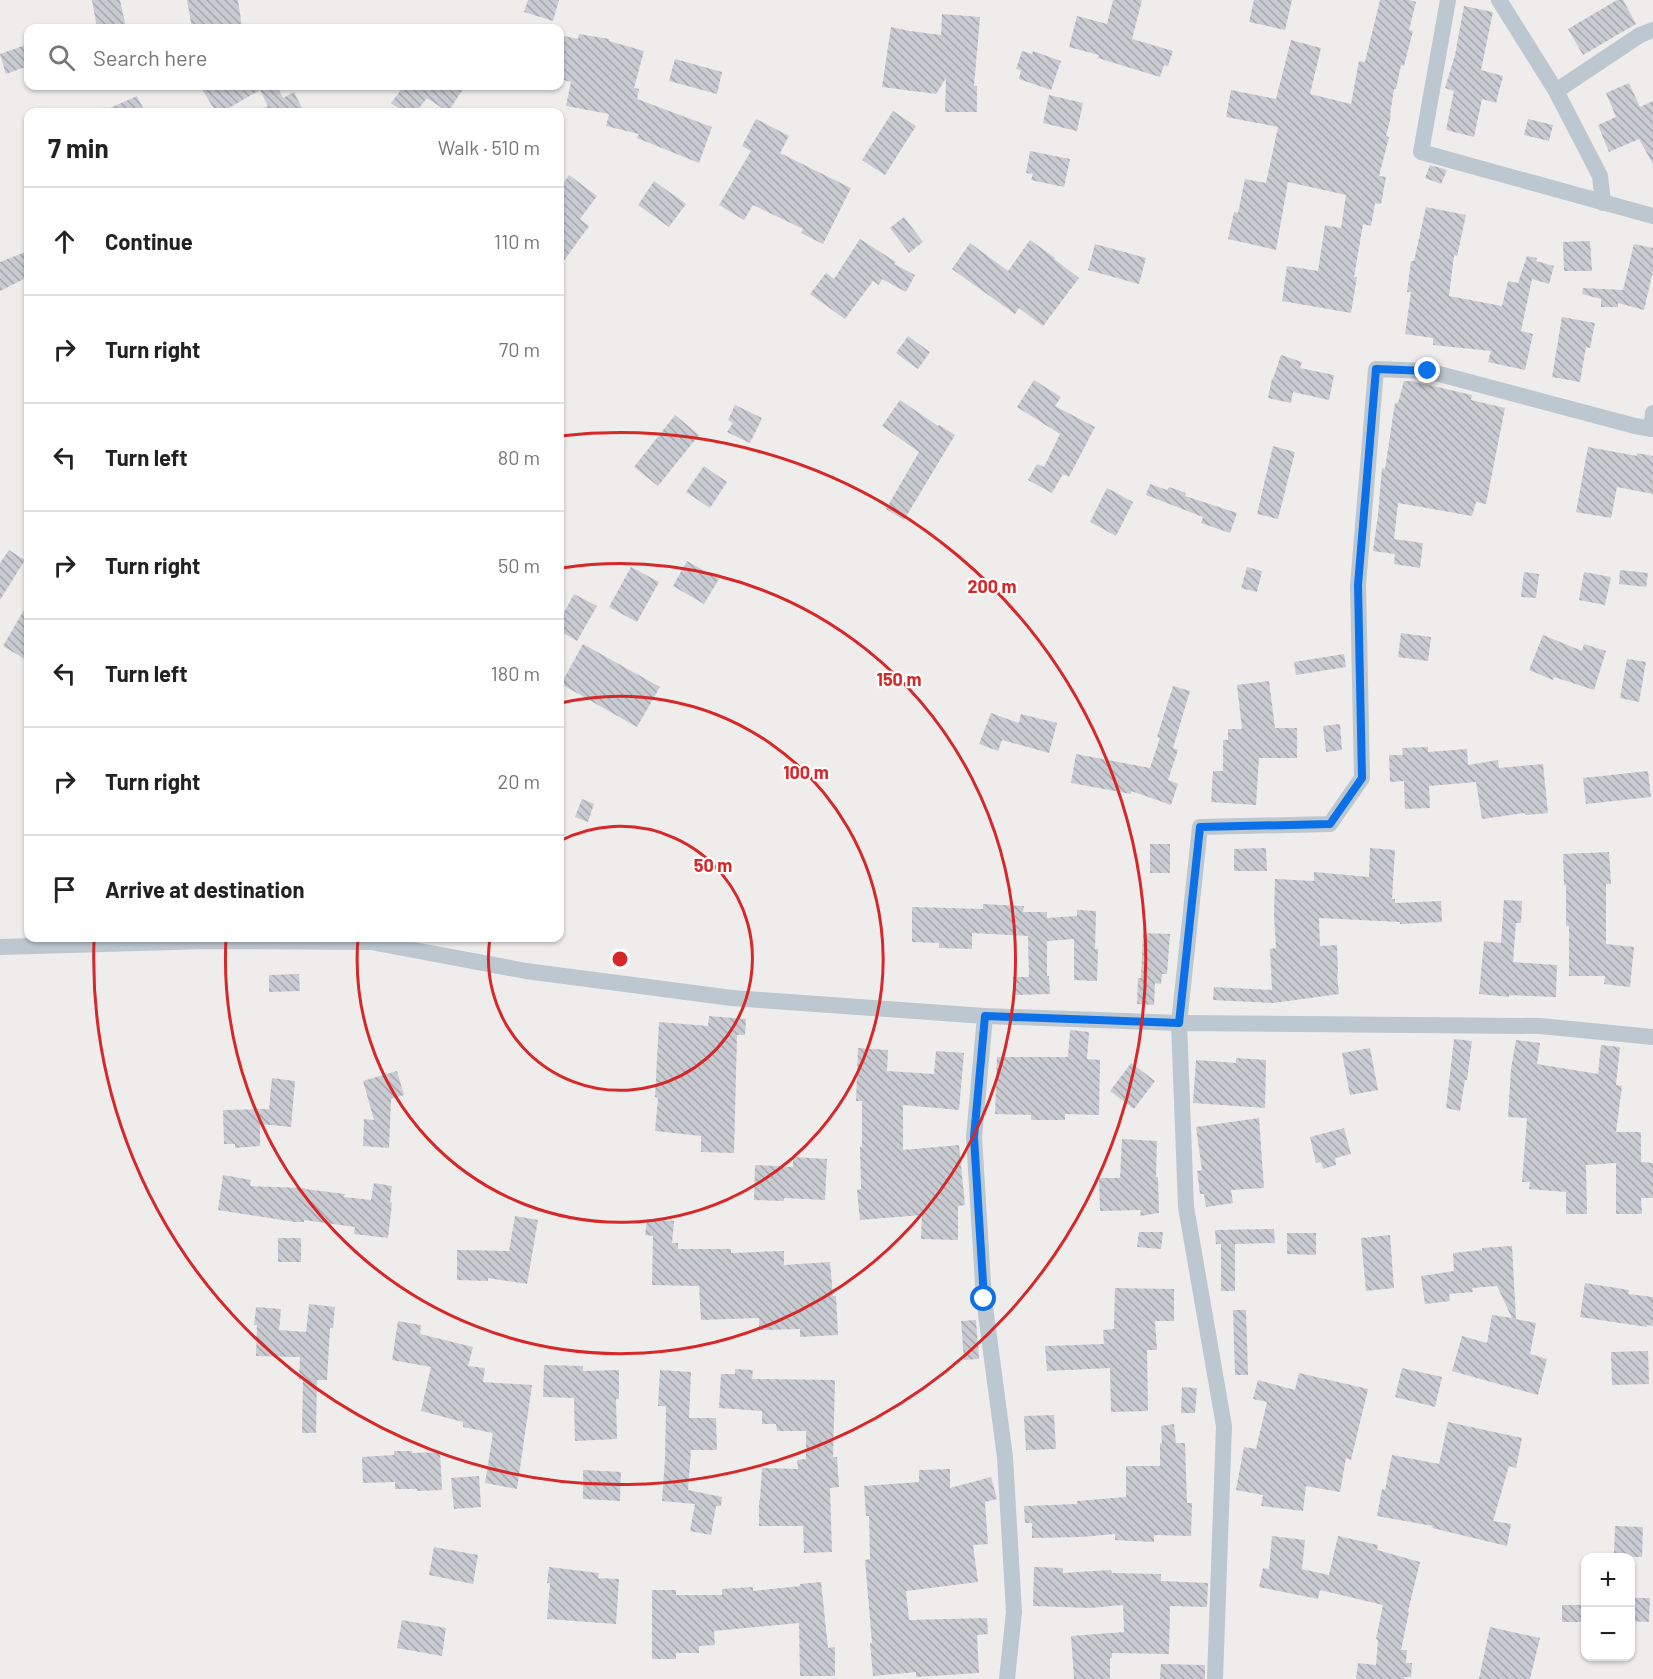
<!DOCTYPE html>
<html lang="en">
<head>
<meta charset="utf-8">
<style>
	body { margin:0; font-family:Barlow,sans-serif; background:#f6f6f6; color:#222 }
	.controls { position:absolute; right:18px; bottom:18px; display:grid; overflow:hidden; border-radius:12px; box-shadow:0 2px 4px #0004 }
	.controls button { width:54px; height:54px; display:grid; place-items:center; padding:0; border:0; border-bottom:2px solid #e0e0e0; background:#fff; color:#222; font:30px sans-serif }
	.stop { position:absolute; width:18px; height:18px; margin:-14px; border:4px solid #0c70e9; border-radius:50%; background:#fff }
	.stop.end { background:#0c70e9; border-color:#fff; box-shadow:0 2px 6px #0008 }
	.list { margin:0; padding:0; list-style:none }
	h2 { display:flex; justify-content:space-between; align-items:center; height:78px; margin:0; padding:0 24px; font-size:26px }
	h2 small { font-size:20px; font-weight:400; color:#767676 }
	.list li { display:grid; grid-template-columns:39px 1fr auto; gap:18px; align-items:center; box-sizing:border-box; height:108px; padding:0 24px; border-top:2px solid #e0e0e0 }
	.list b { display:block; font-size:22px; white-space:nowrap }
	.list em { font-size:20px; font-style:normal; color:#767676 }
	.icon { flex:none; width:33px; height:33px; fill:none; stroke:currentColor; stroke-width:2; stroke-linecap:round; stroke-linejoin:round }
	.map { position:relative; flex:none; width:1653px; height:1679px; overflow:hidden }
	.search { position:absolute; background:#fff; box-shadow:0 2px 4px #0004; left:24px; top:24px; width:540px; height:66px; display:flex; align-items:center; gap:15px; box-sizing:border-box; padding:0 21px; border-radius:12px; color:#767676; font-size:22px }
	.panel { position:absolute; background:#fff; box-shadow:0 2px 4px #0004; left:24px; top:108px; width:540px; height:834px; border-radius:12px }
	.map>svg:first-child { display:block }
	.building { fill:url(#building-back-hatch) }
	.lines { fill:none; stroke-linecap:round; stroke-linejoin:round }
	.street { stroke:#bcc7d0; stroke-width:16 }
	.route { stroke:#0c70e9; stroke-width:8 }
	.ring { fill:none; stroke:#d62828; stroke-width:3 }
	.centre { fill:#d62828; stroke:#fff; stroke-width:3 }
	.ring-label { font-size:18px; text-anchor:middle; font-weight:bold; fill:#d62828; stroke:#fff; stroke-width:4.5; stroke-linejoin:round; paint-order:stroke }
</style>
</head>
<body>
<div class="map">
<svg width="1653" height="1679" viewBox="0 0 1653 1679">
	<defs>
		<pattern id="building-back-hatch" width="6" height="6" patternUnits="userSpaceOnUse" patternTransform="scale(1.5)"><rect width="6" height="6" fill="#c9cbd2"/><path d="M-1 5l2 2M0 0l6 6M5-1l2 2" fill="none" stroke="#a5a7ad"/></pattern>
	</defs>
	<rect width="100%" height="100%" fill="#efecec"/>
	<g class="building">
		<polygon points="92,0 120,0 126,28 97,28"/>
		<polygon points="187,0 238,0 242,27 231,28 192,28"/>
		<polygon points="528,0 559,0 553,21 524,12"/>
		<polygon points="1113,0 1142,0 1132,39 1173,51 1168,66 1164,65 1160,77 1098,58 1099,55 1069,47 1077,16 1107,24"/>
		<polygon points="1254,0 1292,0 1285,30 1249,22"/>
		<polygon points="1380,0 1409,0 1416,2 1409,30 1413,31 1404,66 1401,65 1396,89 1394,89 1390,115 1391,116 1386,136 1389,137 1379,176 1386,177 1381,204 1375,203 1371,226 1363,224 1354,277 1357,277 1351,313 1282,301 1287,266 1318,271 1325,225 1341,228 1346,195 1288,182 1276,250 1228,239 1234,212 1238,213 1245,179 1266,183 1278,127 1226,117 1231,90 1276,99 1291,40 1321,48 1310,94 1351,104 1359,61 1365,62"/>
		<polygon points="1617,0 1623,0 1636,24 1583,55 1568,29"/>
		<polygon points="1464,6 1493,12 1481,70 1503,76 1496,103 1482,99 1474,137 1446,130 1454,91 1445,88 1455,55"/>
		<polygon points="942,14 980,17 974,86 977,86 977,112 945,112 946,78 936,94 882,87 891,27 910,31 941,35"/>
		<polygon points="579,34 609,39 609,41 644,51 634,88 639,89 637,99 712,127 699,163 637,138 639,134 606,126 609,114 566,106 571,82 560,79 560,35 578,39"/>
		<polygon points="28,44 28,66 6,74 0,54"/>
		<polygon points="1022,51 1032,54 1033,51 1061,61 1051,90 1019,79 1021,70 1016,69"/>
		<polygon points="675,59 722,72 717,94 669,81"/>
		<polygon points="1629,83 1640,107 1653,101 1653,164 1639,139 1609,152 1598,125 1616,117 1606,93"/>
		<polygon points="200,86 277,86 283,98 294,92 304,112 255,112 268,106 260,90 222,112 216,112"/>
		<polygon points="404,86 465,86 448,112 427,98 416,112 404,112 391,103"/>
		<polygon points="1049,95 1083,103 1077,131 1043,123"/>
		<polygon points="137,96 145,112 101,112"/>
		<polygon points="893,111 916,126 885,175 862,160"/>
		<polygon points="756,119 789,136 780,153 851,188 823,244 801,233 803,229 753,205 744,220 719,205 751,151 742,146"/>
		<polygon points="1528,119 1553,125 1549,141 1524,135"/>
		<polygon points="1030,151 1070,159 1064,187 1031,180 1033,174 1026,173"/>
		<polygon points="1430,165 1447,170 1441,184 1425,178"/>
		<polygon points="569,175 597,196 580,219 589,226 560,266 560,188"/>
		<polygon points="654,181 686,204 669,227 638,205"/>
		<polygon points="1426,207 1466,215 1457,256 1454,255 1449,296 1502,306 1508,281 1518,283 1527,256 1537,258 1536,261 1554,266 1549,284 1532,279 1521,331 1533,334 1525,370 1488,362 1491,351 1433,345 1433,338 1405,334 1411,292 1407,292 1411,261 1414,261"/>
		<polygon points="904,217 923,242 909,253 890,228"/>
		<polygon points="860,239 896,262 894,264 915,275 906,292 882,279 879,285 873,281 845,319 810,294 826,273 834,279"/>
		<polygon points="1030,240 1055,258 1054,259 1079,278 1043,326 1019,308 1015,314 952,269 970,243 1008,271"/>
		<polygon points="1590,241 1592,271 1564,271 1563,242"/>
		<polygon points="1095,244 1146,258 1139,284 1088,270"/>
		<polygon points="1634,244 1653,248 1653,271 1644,310 1618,303 1618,307 1601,307 1601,299 1582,294 1583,288 1623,290"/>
		<polygon points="28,251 28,277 0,291 0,262"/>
		<polygon points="1562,317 1595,323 1590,348 1586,347 1580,382 1552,377"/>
		<polygon points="908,336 930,352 918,369 896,353"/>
		<polygon points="1281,355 1302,362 1300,368 1334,375 1329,400 1293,392 1291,403 1268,398 1272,379 1273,379"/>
		<polygon points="1034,380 1061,397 1055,406 1095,427 1069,477 1063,474 1052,493 1028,480 1037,464 1044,467 1060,434 1017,407"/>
		<polygon points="1404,381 1411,381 1472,395 1471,400 1505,408 1486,504 1476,502 1472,516 1398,503 1394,539 1423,543 1420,568 1394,564 1395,554 1373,551 1378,515 1382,468 1385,469 1395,403 1398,403"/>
		<polygon points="900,400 938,426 939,425 955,435 904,520 886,509 919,452 882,426"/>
		<polygon points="735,405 762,418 750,443 727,432 733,423 728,420"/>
		<polygon points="675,415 699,435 658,486 634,467"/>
		<polygon points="1273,446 1295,452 1278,519 1257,514"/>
		<polygon points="1588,447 1637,456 1637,453 1653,456 1653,494 1617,487 1611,518 1576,512"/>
		<polygon points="704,466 727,482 710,508 686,492"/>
		<polygon points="1150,484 1167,490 1169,487 1186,493 1185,496 1237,513 1230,533 1201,523 1203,517 1146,495"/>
		<polygon points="1107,488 1133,502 1116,536 1090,522"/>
		<polygon points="9,550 25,560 0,600 0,563"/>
		<polygon points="687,561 719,579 704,604 673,586"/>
		<polygon points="631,567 659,582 637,622 609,607"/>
		<polygon points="1247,567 1262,571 1257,592 1241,588"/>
		<polygon points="1620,570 1648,573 1646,587 1619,584"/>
		<polygon points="1524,572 1539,574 1536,598 1521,597"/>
		<polygon points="1584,572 1611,577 1605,605 1579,600"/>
		<polygon points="574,594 597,606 577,641 560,631 560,620"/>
		<polygon points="28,603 28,661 3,646"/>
		<polygon points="1401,633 1431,637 1428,661 1398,657"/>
		<polygon points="1543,635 1582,651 1584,644 1606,651 1594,690 1554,677 1553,680 1529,670"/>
		<polygon points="583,644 660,687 637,727 561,684"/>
		<polygon points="1344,654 1346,667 1296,675 1294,662"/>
		<polygon points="1627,659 1646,662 1639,702 1620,698"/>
		<polygon points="1269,681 1275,728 1297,728 1297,758 1259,758 1256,805 1211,802 1213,771 1223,771 1223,740 1228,740 1228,729 1242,729 1237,685"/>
		<polygon points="1173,686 1190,691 1173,748 1178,750 1168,780 1178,784 1171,805 1131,791 1131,794 1071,783 1076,754 1150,768 1160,738 1157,737"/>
		<polygon points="991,713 1019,723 1021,714 1057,723 1049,753 1002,740 998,751 979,744"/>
		<polygon points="1340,724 1342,750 1326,752 1323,726"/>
		<polygon points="1428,747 1428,752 1467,749 1468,765 1498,760 1499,768 1543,764 1548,813 1526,815 1525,813 1482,819 1476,782 1429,786 1430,808 1405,809 1404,781 1390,782 1389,755 1403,755 1402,748"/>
		<polygon points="1648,771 1651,797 1586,804 1583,778"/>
		<polygon points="582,799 594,804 588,822 575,817"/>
		<rect x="1150" y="844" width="20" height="29"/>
		<polygon points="1266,848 1267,871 1234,871 1234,849"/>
		<polygon points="1370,848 1395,850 1392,899 1395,899 1395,903 1441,901 1442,922 1400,924 1400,922 1319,918 1320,946 1337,945 1338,974 1337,975 1339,994 1273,1003 1213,1000 1214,987 1272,990 1270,949 1276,948 1274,915 1275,879 1314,881 1314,872 1369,877"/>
		<polygon points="1609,852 1611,884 1606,884 1606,944 1634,947 1630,987 1604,984 1605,976 1569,976 1569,926 1566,926 1566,885 1564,885 1563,854"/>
		<polygon points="1504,900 1522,901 1521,923 1516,923 1513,962 1557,965 1556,997 1509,995 1509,997 1479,994 1484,941 1501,943"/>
		<polygon points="983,904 1024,906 1023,912 1047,912 1047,918 1077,916 1077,910 1096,911 1095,949 1098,949 1097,981 1074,980 1074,939 1047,941 1047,976 1049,976 1050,994 1013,995 1013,977 1029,977 1028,936 972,933 972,949 939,948 939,943 912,942 912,907 983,909"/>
		<polygon points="1143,933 1170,934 1167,974 1162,974 1161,984 1155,983 1154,1005 1137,1004 1138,978 1141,978"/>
		<polygon points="299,974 300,991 269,992 269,975"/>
		<polygon points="709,1016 746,1019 745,1035 737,1035 734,1153 701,1152 701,1136 655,1131 658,1098 655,1097 659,1022 708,1026"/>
		<polygon points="1070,1030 1089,1032 1087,1059 1100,1060 1099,1115 1065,1114 1065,1120 1031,1120 1031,1115 995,1114 997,1057 1068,1057"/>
		<polygon points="1454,1039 1472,1041 1467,1080 1465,1080 1460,1111 1446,1108"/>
		<polygon points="1516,1040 1540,1043 1537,1064 1598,1074 1601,1045 1620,1047 1616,1085 1622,1086 1616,1132 1641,1132 1641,1162 1653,1163 1653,1198 1641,1198 1642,1214 1616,1214 1616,1163 1586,1165 1587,1214 1566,1214 1566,1192 1529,1189 1530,1182 1522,1182 1527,1118 1508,1117 1511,1069"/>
		<polygon points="858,1048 888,1050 887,1071 934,1074 936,1051 964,1053 959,1110 903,1105 903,1150 959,1145 965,1205 958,1206 958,1240 921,1239 922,1215 860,1220 857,1190 861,1189 860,1147 862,1147 862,1101 856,1101"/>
		<polygon points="1370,1048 1378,1090 1350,1095 1342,1053"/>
		<polygon points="1236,1058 1266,1060 1265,1108 1193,1103 1196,1060 1236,1063"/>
		<polygon points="1131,1063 1155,1081 1134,1109 1110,1091"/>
		<polygon points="397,1071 404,1095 391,1099 389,1148 363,1146 364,1119 374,1120 363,1081"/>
		<polygon points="272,1078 295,1081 291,1127 260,1124 260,1146 235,1148 235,1144 224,1144 223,1110 269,1109"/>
		<polygon points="1259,1118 1264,1188 1231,1190 1233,1203 1206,1207 1204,1194 1200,1194 1197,1171 1202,1170 1196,1127"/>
		<polygon points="1344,1128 1351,1154 1335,1158 1336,1165 1323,1169 1321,1162 1316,1163 1310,1137"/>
		<polygon points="1122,1139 1157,1141 1156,1177 1158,1177 1159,1213 1140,1216 1141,1210 1100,1211 1099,1178 1120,1178"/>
		<polygon points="793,1157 827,1159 825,1200 784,1198 784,1201 754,1200 755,1165 793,1167"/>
		<polygon points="223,1175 251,1180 250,1186 305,1188 305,1189 345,1194 344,1197 371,1200 374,1183 392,1186 390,1202 392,1203 388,1238 354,1234 355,1227 304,1220 304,1222 295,1222 218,1210"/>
		<polygon points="515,1216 538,1220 527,1284 488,1278 488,1281 457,1280 457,1250 509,1251"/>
		<polygon points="647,1219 674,1221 672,1243 678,1243 678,1249 731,1249 731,1253 784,1251 784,1265 830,1262 833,1296 836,1296 838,1335 800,1337 800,1329 759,1330 759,1318 701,1320 699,1286 652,1285 653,1236 645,1235"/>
		<polygon points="1274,1229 1275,1243 1235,1244 1235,1291 1221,1291 1221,1244 1216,1244 1215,1230"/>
		<polygon points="1139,1232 1163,1232 1161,1249 1137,1247"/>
		<polygon points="1287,1233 1316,1233 1316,1255 1287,1254"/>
		<polygon points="1390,1235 1394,1288 1366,1291 1361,1238"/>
		<rect x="278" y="1238" width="23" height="24"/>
		<polygon points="1512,1246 1516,1319 1536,1323 1530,1354 1547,1359 1538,1395 1452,1371 1462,1336 1487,1343 1492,1315 1512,1318 1497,1286 1472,1288 1473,1292 1449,1294 1450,1301 1425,1304 1421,1276 1454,1271 1453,1253 1482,1250 1482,1248"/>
		<polygon points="1585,1283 1629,1290 1628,1294 1653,1297 1653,1326 1647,1325 1647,1327 1580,1317"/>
		<polygon points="1115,1288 1174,1289 1174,1321 1155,1321 1157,1350 1147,1350 1148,1411 1111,1412 1110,1368 1047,1371 1045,1346 1104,1344 1103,1330 1114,1329"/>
		<polygon points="309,1304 335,1307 333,1328 330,1328 327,1380 317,1380 316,1433 302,1433 303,1379 299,1379 300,1357 256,1356 257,1325 254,1325 256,1307 281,1309 279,1330 306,1332"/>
		<polygon points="1233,1310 1246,1310 1248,1375 1235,1375"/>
		<polygon points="976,1320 979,1359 964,1360 961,1321"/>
		<polygon points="398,1321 421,1325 420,1334 473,1347 468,1366 485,1368 483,1382 532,1385 517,1489 485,1483 493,1433 463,1427 463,1422 421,1411 431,1367 392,1360"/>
		<polygon points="1648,1351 1649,1384 1612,1385 1611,1352"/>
		<polygon points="544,1365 583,1366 583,1371 619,1370 619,1399 616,1399 617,1439 575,1441 574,1398 543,1397"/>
		<polygon points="1402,1368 1442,1377 1435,1407 1395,1397"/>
		<polygon points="735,1369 753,1370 752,1379 835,1380 833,1457 837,1457 839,1487 830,1488 832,1552 804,1553 803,1526 759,1526 759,1500 760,1500 762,1468 798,1469 797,1460 806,1459 806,1431 777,1431 776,1424 762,1424 762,1411 719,1408 721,1374 735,1374"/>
		<polygon points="660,1370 691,1372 689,1418 716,1418 717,1450 691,1450 688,1490 722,1497 721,1506 716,1506 711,1535 690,1531 695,1504 662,1501 665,1459 666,1406 658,1406"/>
		<polygon points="1299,1373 1368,1389 1351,1460 1346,1458 1340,1492 1306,1486 1303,1511 1261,1506 1263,1495 1236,1490 1244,1447 1256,1449 1267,1402 1253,1399 1258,1380 1295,1390"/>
		<polygon points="1182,1387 1197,1388 1195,1413 1181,1413"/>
		<polygon points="1054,1415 1056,1449 1026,1450 1024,1416"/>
		<polygon points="1448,1422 1522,1438 1516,1468 1509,1466 1493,1521 1511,1524 1507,1546 1432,1528 1433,1526 1377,1516 1382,1489 1385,1490 1392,1455 1439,1464"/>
		<polygon points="1174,1424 1176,1443 1185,1443 1187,1503 1192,1503 1191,1536 1154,1535 1154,1542 1115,1540 1115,1534 1081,1537 1032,1538 1032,1523 1025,1523 1024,1506 1077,1504 1077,1501 1126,1497 1126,1466 1160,1466 1160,1443 1162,1443 1161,1426"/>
		<polygon points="394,1451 412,1451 412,1453 440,1452 442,1490 417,1491 417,1489 395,1489 395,1482 363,1483 362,1457 394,1455"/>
		<polygon points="950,1469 950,1488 991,1477 997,1499 985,1502 988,1544 973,1545 978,1582 906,1591 909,1620 987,1618 988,1634 977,1635 979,1673 916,1677 916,1672 873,1676 870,1643 872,1643 865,1560 870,1559 869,1516 866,1516 864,1486 919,1482 919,1470"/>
		<polygon points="583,1470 621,1472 620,1501 583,1499"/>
		<polygon points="479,1476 481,1507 454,1509 451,1478"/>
		<polygon points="1615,1526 1643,1527 1642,1557 1614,1557"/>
		<polygon points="1272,1536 1305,1540 1302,1569 1329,1575 1338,1536 1378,1545 1377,1550 1420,1562 1408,1611 1409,1612 1401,1650 1407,1650 1406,1663 1412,1663 1411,1677 1405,1677 1404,1679 1356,1679 1358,1663 1376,1665 1378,1640 1376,1639 1383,1605 1320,1590 1318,1599 1259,1587 1263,1568 1269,1569"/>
		<polygon points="434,1547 478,1555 473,1584 429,1575"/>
		<polygon points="549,1567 599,1573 598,1578 619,1579 616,1624 547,1619 550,1583 547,1583"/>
		<polygon points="1034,1567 1063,1568 1063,1573 1111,1570 1112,1573 1161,1574 1161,1581 1208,1583 1207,1607 1170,1606 1169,1654 1112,1653 1112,1658 1110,1658 1110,1679 1074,1679 1071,1636 1124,1632 1123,1605 1090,1608 1033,1606"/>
		<polygon points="821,1582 828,1648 835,1647 835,1676 800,1676 799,1623 714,1631 715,1645 699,1646 699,1653 676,1653 676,1659 652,1659 652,1590 676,1590 676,1595 722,1595 722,1589 753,1587 753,1591 800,1586 800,1584"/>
		<polygon points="1630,1598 1650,1598 1649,1622 1630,1621"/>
		<rect x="1562" y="1605" width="24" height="17"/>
		<polygon points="402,1620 446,1628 442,1656 397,1648"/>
		<polygon points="1490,1627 1540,1638 1530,1679 1479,1679"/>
		<polygon points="1161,1664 1205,1665 1205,1679 1160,1679"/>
	</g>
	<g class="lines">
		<g class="street">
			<polyline points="1448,0 1421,152 1653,216"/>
			<polyline points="1499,0 1556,91 1600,176 1603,203"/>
			<polyline points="1556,91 1640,35 1653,30"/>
			<polyline points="1651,429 1653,413"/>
			<polyline points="0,947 208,941 371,942 526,971 732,998 985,1016 1179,1023 1200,827 1330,824 1362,778 1358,585 1376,369 1428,371 1635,426 1653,429"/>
			<polyline points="985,1016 974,1137 984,1299 1005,1457 1014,1612 1007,1679"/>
			<polyline points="1215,1679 1224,1426 1186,1207 1179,1023 1540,1026 1653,1037"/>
		</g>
	</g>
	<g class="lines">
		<polyline class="route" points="984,1299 974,1137 985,1016 1179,1023 1200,827 1330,824 1362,778 1358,585 1376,369 1428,371"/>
	</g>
	<g class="ring">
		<path d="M560 841A132 132 0 1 1 490 938"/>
		<path d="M561 703A263 263 0 1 1 358 938"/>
		<path d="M562 568A395 395 0 1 1 226 938"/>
		<path d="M560 436A526 526 0 1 1 94 941"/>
	</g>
	<circle cx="620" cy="959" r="9" class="centre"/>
	<g class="ring-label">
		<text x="992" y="593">200 m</text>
		<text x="899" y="686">150 m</text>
		<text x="806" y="779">100 m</text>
		<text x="713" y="872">50 m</text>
	</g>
</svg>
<div class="controls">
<button>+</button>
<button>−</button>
</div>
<div class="stop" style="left:984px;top:1299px"></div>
<div class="stop end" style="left:1428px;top:371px"></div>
<div class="search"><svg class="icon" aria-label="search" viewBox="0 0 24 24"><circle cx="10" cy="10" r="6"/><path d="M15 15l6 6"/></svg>Search here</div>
<section class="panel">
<h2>7 min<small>Walk · 510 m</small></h2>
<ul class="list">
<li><svg class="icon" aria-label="ahead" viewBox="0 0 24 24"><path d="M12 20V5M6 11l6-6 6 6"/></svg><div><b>Continue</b></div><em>110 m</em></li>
<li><svg class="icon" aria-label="right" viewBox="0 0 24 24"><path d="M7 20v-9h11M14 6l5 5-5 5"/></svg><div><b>Turn right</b></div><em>70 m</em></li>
<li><svg class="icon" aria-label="left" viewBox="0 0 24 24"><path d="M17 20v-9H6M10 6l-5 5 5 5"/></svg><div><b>Turn left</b></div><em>80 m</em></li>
<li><svg class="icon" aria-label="right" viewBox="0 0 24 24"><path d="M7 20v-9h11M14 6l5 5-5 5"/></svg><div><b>Turn right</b></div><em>50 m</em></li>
<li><svg class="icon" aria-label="left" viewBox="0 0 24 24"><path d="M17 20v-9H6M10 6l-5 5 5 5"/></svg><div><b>Turn left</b></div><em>180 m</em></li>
<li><svg class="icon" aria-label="right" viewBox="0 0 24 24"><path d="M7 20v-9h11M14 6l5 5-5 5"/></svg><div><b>Turn right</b></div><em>20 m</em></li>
<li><svg class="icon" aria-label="arrive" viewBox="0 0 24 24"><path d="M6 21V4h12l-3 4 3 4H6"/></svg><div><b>Arrive at destination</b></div></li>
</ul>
</section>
</div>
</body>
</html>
